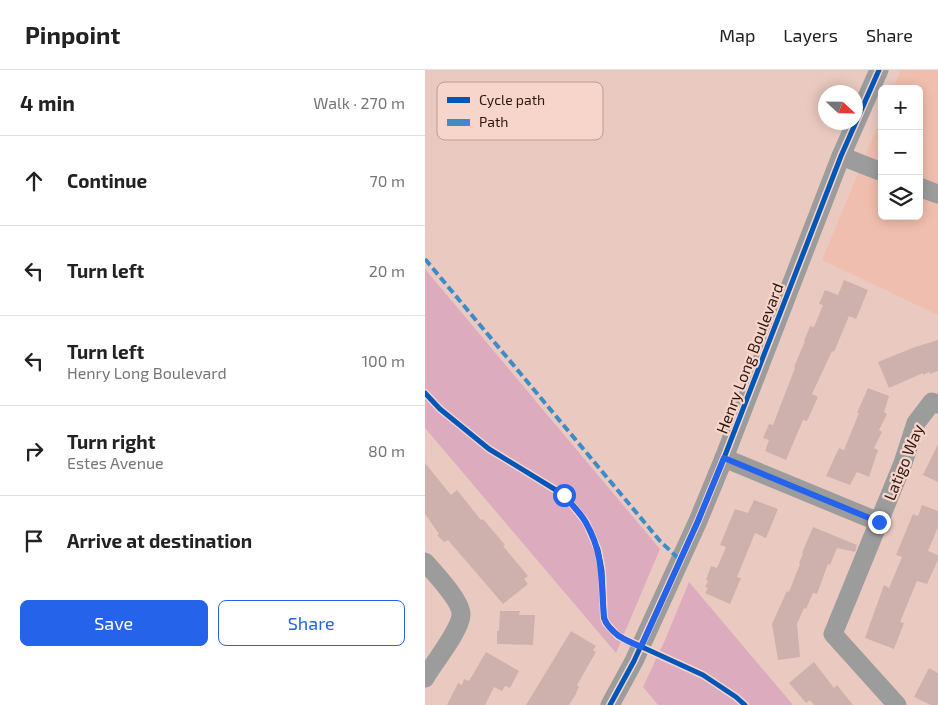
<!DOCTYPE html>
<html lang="en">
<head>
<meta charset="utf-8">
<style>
	body { margin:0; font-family:"Exo 2",sans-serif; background:#f2f2f2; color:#222 }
	.controls { position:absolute; right:15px; top:15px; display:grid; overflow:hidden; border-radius:8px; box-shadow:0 2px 12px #0003 }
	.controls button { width:45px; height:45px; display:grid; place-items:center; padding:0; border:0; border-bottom:1px solid #e0e0e0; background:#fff; color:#222; font:25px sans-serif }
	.compass { position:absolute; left:393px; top:15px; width:45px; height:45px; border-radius:50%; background:#fff; box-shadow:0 2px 12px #0003; rotate:112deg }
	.stop { position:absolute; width:15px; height:15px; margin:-11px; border:4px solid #2563eb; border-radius:50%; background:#fff }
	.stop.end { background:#2563eb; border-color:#fff; box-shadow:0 1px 5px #0008 }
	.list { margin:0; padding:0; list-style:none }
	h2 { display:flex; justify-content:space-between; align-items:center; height:65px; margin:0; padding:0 20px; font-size:21px }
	h2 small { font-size:16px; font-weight:400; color:#767676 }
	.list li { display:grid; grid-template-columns:32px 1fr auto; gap:15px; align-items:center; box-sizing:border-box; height:90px; padding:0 20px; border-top:1px solid #e0e0e0 }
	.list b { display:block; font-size:19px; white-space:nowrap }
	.list p { margin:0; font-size:16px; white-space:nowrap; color:#767676 }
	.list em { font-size:16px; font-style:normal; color:#767676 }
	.actions { display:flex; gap:10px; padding:15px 20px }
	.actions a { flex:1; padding:11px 0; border:1px solid #2563eb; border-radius:8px; text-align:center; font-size:18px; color:#2563eb }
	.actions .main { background:#2563eb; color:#fff }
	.icon { flex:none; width:28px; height:28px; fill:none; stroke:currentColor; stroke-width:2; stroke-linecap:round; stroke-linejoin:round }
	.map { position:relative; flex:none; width:513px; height:635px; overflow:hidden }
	header { display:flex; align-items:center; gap:30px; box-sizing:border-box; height:70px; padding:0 25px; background:#fff; border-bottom:1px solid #e0e0e0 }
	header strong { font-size:24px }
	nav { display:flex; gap:28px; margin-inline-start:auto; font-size:18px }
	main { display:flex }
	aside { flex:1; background:#fff }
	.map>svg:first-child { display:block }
	.built { fill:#f0beae }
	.green { fill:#dcacbe }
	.building { fill:#ceb1ad }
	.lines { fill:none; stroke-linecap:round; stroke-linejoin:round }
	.minor { stroke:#9d9c9c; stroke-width:19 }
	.quiet { stroke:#3b8cc7; stroke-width:4; stroke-dasharray:8 4; stroke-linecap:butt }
	.cycleway-casing { stroke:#f8d5ca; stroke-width:8 }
	.cycleway { stroke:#0057b8; stroke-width:5 }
	.route { stroke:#2563eb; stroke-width:6 }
	.labels { text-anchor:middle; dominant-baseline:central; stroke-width:4.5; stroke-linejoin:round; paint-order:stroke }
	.street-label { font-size:16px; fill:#2b1711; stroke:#f8d5ca }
	.key { fill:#f8d5ca; stroke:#ba9c92; stroke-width:1 }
	.key-label { font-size:14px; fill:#2b1711 }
</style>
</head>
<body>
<header>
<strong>Pinpoint</strong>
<nav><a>Map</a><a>Layers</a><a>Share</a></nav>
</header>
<main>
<aside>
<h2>4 min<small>Walk · 270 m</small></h2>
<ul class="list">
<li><svg class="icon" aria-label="ahead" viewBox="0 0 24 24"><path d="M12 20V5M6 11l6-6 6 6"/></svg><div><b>Continue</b></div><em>70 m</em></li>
<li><svg class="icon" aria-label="left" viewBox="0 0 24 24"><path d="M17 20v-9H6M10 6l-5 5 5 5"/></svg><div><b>Turn left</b></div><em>20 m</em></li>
<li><svg class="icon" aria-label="left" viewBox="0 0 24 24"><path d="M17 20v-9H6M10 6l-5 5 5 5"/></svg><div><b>Turn left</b><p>Henry Long Boulevard</p></div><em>100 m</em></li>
<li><svg class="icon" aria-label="right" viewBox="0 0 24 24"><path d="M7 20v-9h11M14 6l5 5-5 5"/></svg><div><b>Turn right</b><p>Estes Avenue</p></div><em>80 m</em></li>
<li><svg class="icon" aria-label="arrive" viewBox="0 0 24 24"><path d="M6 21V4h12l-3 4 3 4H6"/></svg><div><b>Arrive at destination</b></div></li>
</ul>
<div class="actions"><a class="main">Save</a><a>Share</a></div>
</aside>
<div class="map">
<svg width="513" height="635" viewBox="0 0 513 635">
	<rect width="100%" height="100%" fill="#eacac0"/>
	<polygon class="built" points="476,0 513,0 513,245 397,190 457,46 457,146 494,146 494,19 468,19"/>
	<g class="green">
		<polygon points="0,199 235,479 191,583 0,358"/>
		<polygon points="264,512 368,635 233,635 218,617 240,570"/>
	</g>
	<g class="building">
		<polygon points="419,210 443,220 431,249 424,246 409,282 407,281 387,324 393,327 382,351 378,350 361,390 340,381 344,370 338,368 344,354 348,355 370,298 369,297 380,271 379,271 385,256 389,257 398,235 394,234 400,220 413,225"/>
		<polygon points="513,270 513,301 505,304 504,302 498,305 498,303 464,318 453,292 490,277"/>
		<polygon points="443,318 464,326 459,342 462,344 454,360 457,362 449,378 453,380 444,407 432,402 425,415 401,406 414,378 419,380 434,343 432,343"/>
		<polygon points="513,374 513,412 498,405"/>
		<polygon points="0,393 26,425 32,420 56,450 58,449 80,475 78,476 103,506 99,509 103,514 78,534 23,470 19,472 12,465 14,464 0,444"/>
		<polygon points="329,430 353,439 341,468 330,463 312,507 316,508 305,534 280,523 283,518 280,517 283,511 281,510 286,496 292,498 301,477 295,475 310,439 323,443"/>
		<polygon points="497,435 513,441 513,457 503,481 513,485 513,490 502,514 492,511 475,552 479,553 469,579 440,568 459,515 464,518 477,487 471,485 488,444 493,446"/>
		<polygon points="388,457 432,475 430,482 412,478 405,495 403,494 392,524 388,523 381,539 379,538 372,554 375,587 353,590 347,554 362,521 364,522 375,494 374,493 378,484 377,483"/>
		<polygon points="75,541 95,541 94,545 110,545 108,575 72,574 72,561 74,561"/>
		<polygon points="146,561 171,576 168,580 171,582 152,615 154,617 151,623 151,624 144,635 101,635"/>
		<polygon points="61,582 94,601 85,618 80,616 77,621 69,617 60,635 22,635 33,613 37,615 39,609 44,611"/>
		<polygon points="389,592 409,618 412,615 428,635 389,635 385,630 381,633 364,613"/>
		<polygon points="504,598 513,603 513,635 506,635 489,627"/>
	</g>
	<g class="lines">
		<g class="minor">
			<polyline points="416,86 457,102"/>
			<polyline points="494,117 513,124"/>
			<polyline points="299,388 454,452"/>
			<path d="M 0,492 C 9,502 37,532 36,545 C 35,561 9,592 0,608"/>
			<polyline points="185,635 209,591 273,451 299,388 416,86 454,0"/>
			<polyline points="472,635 408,564 478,393 491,353 507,332 513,334"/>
		</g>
		<polyline class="quiet" points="0,189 235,471 254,489"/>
		<g class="cycleway-casing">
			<g id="cycleway">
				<polyline points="0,323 15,339 64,379 139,425 161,452 173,480 177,501 179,548 181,553 193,566 278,605 311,627 320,635"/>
				<polyline points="185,635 209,591 273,451 299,388 416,86 454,0"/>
			</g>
		</g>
		<use href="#cycleway" class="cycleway"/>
	</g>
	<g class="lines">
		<path class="route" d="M 139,425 C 146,434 156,443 161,453 C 179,483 176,514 179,548 C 185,564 202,571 216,577 L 273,451 L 299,388 L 454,452"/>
	</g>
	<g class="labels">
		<g class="street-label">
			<text transform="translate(324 288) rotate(-69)">Henry Long Boulevard</text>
			<text transform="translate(478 392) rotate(-68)">Latigo Way</text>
		</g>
	</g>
	<rect x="12" y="12" width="166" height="58" rx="8" class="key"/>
	<rect x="22" y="27" width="23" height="6" fill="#0057b8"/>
	<rect x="22" y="49" width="23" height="7" fill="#3b8cc7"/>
	<g class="key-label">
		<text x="54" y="35">Cycle path</text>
		<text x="54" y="57">Path</text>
	</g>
</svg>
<div class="controls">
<button>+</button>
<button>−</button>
<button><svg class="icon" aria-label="layers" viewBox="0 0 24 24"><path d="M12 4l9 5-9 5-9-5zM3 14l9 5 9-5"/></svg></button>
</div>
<svg class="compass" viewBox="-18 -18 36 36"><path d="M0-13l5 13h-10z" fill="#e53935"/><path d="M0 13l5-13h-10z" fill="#767676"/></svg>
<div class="stop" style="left:139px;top:425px"></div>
<div class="stop end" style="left:454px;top:452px"></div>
</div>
</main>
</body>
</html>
